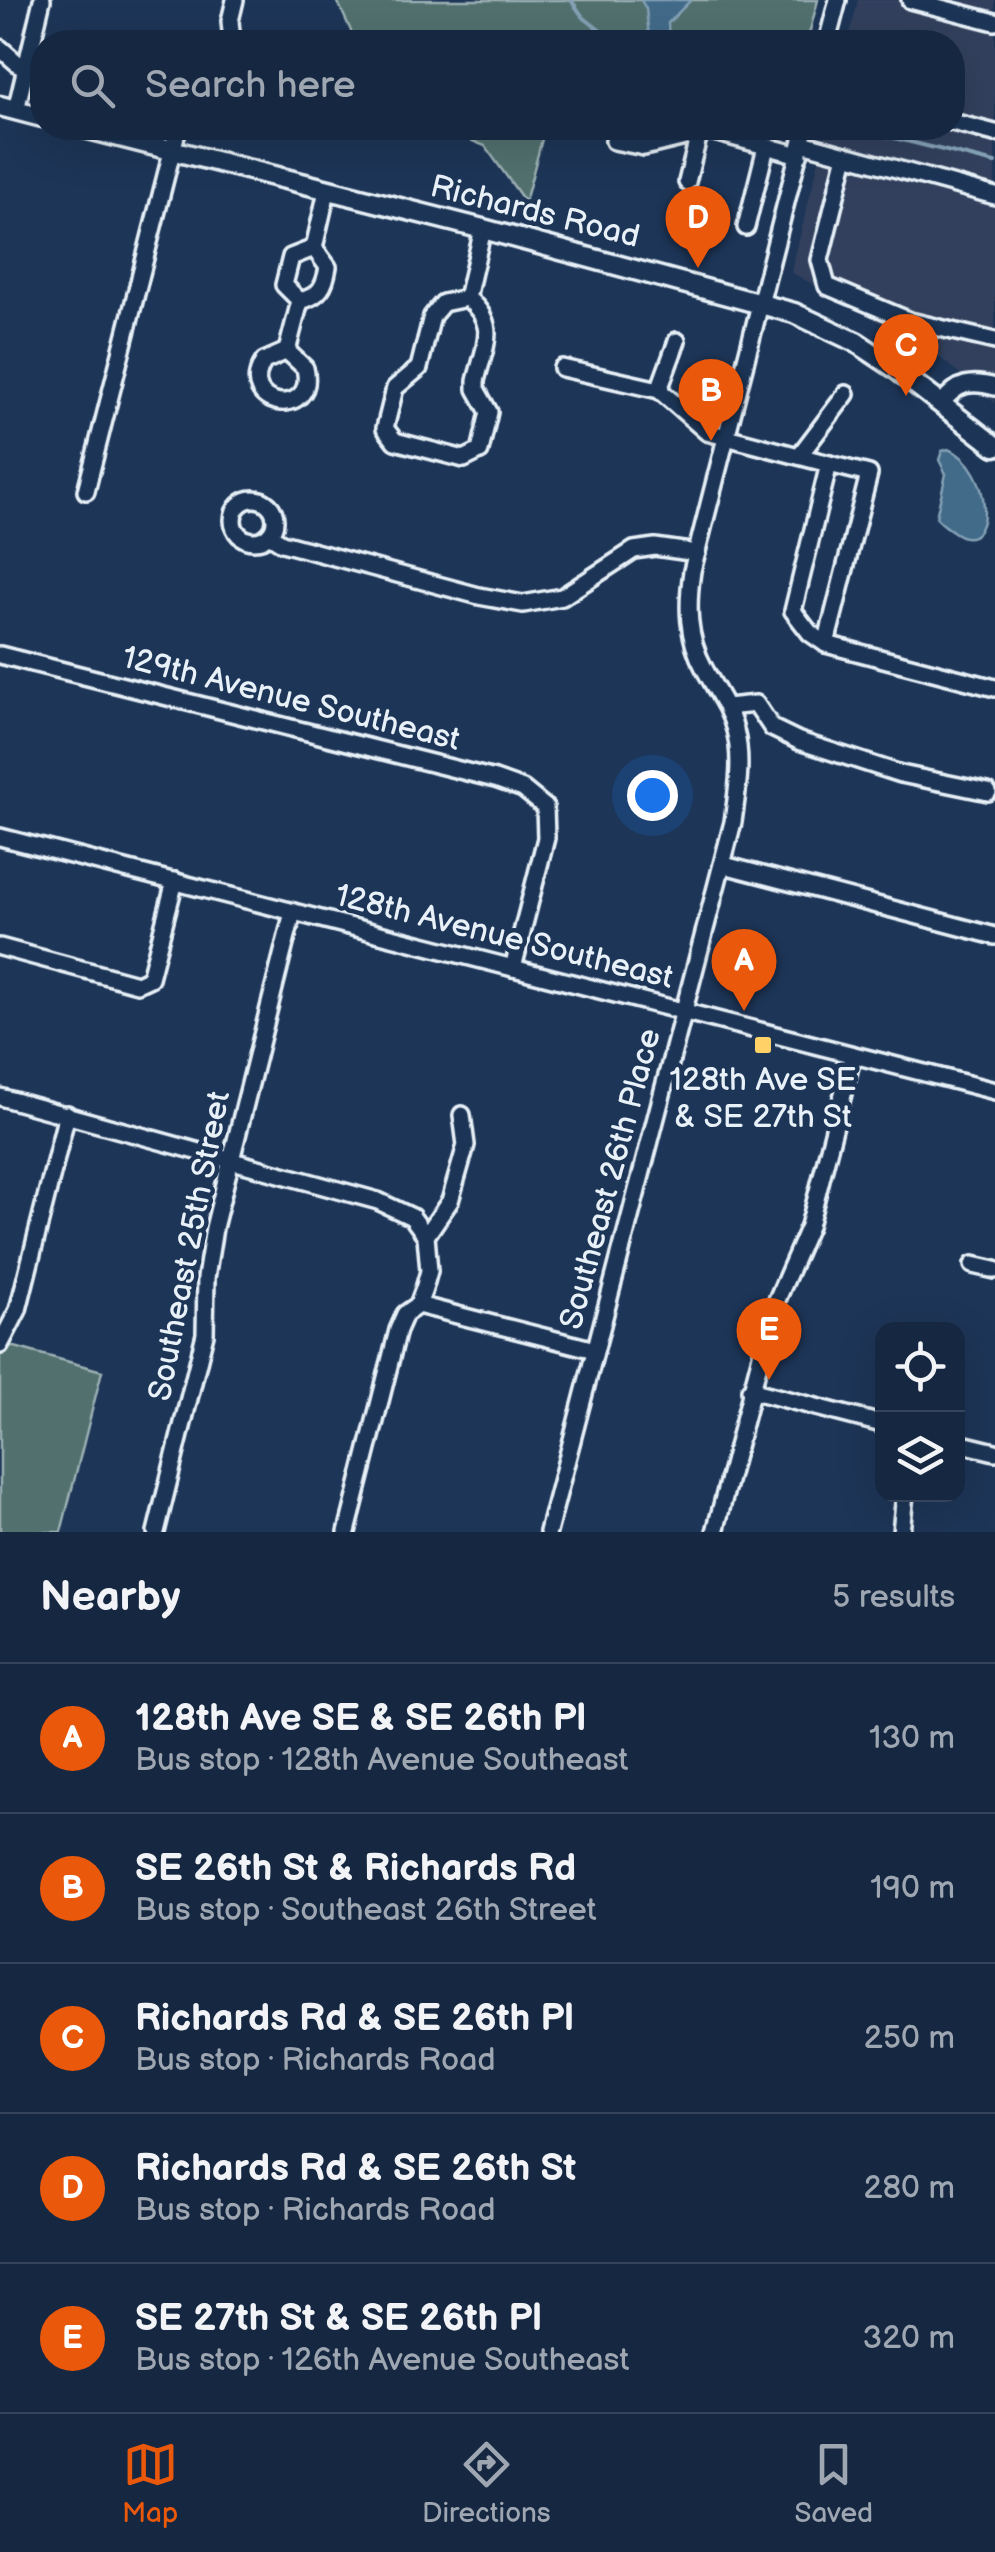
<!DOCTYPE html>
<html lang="en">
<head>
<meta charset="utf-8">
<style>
	body { margin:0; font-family:"Balsamiq Sans",sans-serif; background:#1f3048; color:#f1f3f6 }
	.controls { position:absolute; right:30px; bottom:30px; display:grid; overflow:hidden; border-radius:20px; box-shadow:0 10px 40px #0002 }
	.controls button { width:90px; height:90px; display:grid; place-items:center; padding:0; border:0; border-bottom:2px solid #35445a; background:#162841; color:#f1f3f6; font:50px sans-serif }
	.you { position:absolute; left:652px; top:795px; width:35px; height:35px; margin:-25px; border:8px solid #fff; border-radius:50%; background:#1a73e8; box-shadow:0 0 0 15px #1a73e833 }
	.badge { display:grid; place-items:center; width:65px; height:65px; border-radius:50%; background:#ea580c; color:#fff; font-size:32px; font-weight:700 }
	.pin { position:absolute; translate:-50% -82px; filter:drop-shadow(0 2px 5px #0008) }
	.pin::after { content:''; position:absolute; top:52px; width:35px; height:30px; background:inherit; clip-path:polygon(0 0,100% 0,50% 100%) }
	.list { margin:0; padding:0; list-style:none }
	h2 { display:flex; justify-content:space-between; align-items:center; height:130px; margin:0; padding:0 40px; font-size:42px }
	h2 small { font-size:32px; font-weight:400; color:#9ea6b1 }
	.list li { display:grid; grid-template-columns:65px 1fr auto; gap:30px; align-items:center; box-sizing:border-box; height:150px; padding:0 40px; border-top:2px solid #35445a }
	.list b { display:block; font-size:38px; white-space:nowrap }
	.list p { margin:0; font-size:32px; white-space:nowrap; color:#9ea6b1 }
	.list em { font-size:32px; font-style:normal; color:#9ea6b1 }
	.icon { flex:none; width:55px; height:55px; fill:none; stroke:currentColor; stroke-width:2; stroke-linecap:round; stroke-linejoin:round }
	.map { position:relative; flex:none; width:995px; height:1532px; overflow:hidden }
	.search { position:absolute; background:#162841; box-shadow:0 10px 40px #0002; left:30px; right:30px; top:30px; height:110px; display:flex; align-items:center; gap:25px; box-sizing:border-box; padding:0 35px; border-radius:40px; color:#9ea6b1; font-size:38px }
	.sheet { height:880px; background:#162841 }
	nav { display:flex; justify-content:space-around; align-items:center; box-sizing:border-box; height:140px; border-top:2px solid #35445a; background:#162841; font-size:28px; color:#9ea6b1 }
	nav a { display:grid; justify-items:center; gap:5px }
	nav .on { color:#ea580c }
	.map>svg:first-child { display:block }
	.built { fill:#31415d }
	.green { fill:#516f6e; stroke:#9cb0b3; stroke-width:2.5 }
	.water { fill:#426b89; stroke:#84a1b5; stroke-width:2.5 }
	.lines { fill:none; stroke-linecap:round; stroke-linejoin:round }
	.stream { stroke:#84a1b5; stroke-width:4 }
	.minor-casing { stroke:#e8f1f8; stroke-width:22 }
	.major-casing { stroke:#e8f1f8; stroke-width:25 }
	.minor { stroke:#1d3557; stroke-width:15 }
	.major { stroke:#1d3557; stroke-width:18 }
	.poi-dot { fill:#ffd166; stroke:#1d3557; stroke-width:4 }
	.labels { text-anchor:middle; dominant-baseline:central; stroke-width:9; stroke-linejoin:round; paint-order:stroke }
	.street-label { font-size:32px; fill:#e8f1f8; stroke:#1d3557 }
	.poi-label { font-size:32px; fill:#e8f1f8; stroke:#1d3557 }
</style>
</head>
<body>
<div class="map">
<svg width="995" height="1532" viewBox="0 0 995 1532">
	<rect width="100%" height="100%" fill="#1d3557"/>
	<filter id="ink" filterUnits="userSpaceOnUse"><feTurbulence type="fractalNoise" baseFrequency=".01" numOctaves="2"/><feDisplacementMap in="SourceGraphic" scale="20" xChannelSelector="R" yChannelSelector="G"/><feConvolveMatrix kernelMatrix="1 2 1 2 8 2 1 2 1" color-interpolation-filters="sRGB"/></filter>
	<g filter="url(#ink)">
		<polygon class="built" points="858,0 995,0 995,403 937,355 791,272 827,128 952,128 952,42 848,42"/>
		<g class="green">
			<polygon points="337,0 818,0 807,42 356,42"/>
			<polygon points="441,128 545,128 525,202 485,146"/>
			<polygon points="11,1346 102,1371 61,1532 0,1532 0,1354"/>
		</g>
		<g class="water">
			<polygon points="641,0 691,0 668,23 669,42 649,37 646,9"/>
			<path d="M 948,449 C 995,467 995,560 954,532 C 947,527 941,524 936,517 L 946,474 L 939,460 L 942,451 Z"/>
		</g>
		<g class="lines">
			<g class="stream">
				<polyline points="571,0 583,17 615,42"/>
				<polyline points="854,128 995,163"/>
			</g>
			<g class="minor-casing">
				<g id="minor">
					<polyline points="910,0 995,22"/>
					<polyline points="232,42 230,21 235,0"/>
					<polyline points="827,42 838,0"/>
					<polyline points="0,48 25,70"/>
					<polyline points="16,110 42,0"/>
					<polyline points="952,122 995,133"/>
					<polyline points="614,141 644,147 710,131 799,155"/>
					<polyline points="802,143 995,196"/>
					<polyline points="846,155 820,260 827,286 910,321 995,341"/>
					<polyline points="687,182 699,134"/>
					<polyline points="746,227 766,147"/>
					<polyline points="314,248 327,191"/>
					<path d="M 467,298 C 499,325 485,344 476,381 L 476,389 L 489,412 L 480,451 L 464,459 L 395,441 L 385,428 L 395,388 L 419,368 L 432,316 L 443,303 L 467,298 L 483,229"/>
					<polyline points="300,301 284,285 291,257 314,248"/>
					<path d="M 300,301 C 320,296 325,286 328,267 L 314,248"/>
					<path d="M 287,351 L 305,368 C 318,421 234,407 264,361 Z"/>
					<polyline points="287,351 300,301"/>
					<polyline points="562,368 659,390 707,432 829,464 793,611 810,633 826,644 995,688"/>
					<polyline points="659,390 677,341"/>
					<path d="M 942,403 C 957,383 971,380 995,387"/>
					<polyline points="799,456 846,394"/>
					<polyline points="86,491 178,128"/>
					<circle cx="254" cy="520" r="21"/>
					<polyline points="269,535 282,543 479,596 523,604 562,597 634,550 655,547 697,553"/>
					<polyline points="826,644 869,474 829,464"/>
					<polyline points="0,655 495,779 523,789 545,807 546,838 513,968"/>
					<polyline points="727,707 756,704 772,728 799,741 901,774 988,792"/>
					<polyline points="0,837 995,1091"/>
					<polyline points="724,865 995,936"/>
					<polyline points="0,947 137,984 150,978 175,881"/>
					<polyline points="0,1097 378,1201 412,1217 426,1236"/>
					<polyline points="973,1265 995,1270"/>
					<polyline points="418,1305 595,1350"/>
					<polyline points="0,1345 18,1310 67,1114"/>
					<polyline points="750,1390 882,1424"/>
					<polyline points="958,1443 995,1452"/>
					<polyline points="156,1532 205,1334 206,1278 214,1228 293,912"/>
					<polyline points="347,1532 398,1330 405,1314 418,1305 424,1289 429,1271 426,1236 450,1201 466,1145 462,1115"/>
					<path d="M 548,1532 L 733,822 C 737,792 743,760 735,730 C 729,707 715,689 704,668 C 687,637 687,605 692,571 L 805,128"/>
					<polyline points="715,1532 773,1309 809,1226 853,1055"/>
					<polyline points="901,1532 905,1494"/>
				</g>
			</g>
			<g class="major-casing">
				<g id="major">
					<polyline points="0,106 42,117"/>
					<polyline points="84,128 483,229 794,313 856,342 892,366 995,446"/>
				</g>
			</g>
			<use href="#minor" class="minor"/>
			<use href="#major" class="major"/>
		</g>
	</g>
	<rect class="poi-dot" x="753" y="1035" width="20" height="20" rx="5"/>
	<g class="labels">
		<g class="street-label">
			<text transform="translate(535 212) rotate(14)">Richards Road</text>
			<text transform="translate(291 699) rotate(14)">129th Avenue Southeast</text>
			<text transform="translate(504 937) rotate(14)">128th Avenue Southeast</text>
			<text transform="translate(611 1179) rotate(-75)">Southeast 26th Place</text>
			<text transform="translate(190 1246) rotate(-79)">Southeast 25th Street</text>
		</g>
		<g class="poi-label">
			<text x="763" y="1080">128th Ave SE<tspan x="763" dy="37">&amp; SE 27th St</tspan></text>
		</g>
	</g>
</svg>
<div class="controls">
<button><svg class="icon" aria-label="locate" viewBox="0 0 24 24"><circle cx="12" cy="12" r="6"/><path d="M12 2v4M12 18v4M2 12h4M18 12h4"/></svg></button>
<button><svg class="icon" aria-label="layers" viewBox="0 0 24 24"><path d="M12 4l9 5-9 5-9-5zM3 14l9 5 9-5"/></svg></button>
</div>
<div class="you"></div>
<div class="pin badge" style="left:744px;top:1011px">A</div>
<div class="pin badge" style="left:711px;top:441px">B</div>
<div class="pin badge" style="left:906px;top:396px">C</div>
<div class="pin badge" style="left:698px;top:268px">D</div>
<div class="pin badge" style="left:769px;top:1380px">E</div>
<div class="search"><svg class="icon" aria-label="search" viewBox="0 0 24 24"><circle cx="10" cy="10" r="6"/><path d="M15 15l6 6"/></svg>Search here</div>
</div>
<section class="sheet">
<h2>Nearby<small>5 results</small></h2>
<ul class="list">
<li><span class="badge">A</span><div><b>128th Ave SE &amp; SE 26th Pl</b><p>Bus stop · 128th Avenue Southeast</p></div><em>130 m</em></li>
<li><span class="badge">B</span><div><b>SE 26th St &amp; Richards Rd</b><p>Bus stop · Southeast 26th Street</p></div><em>190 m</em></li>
<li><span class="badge">C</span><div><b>Richards Rd &amp; SE 26th Pl</b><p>Bus stop · Richards Road</p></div><em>250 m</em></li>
<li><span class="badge">D</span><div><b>Richards Rd &amp; SE 26th St</b><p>Bus stop · Richards Road</p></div><em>280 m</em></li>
<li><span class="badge">E</span><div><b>SE 27th St &amp; SE 26th Pl</b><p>Bus stop · 126th Avenue Southeast</p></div><em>320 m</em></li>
</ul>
</section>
<nav>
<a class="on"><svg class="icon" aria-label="map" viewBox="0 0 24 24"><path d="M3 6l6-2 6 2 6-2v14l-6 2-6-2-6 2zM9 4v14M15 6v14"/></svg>Map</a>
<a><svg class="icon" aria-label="directions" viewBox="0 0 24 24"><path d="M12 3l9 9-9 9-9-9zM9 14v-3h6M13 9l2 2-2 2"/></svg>Directions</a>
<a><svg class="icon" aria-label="saved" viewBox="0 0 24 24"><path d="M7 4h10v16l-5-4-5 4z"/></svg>Saved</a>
</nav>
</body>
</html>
